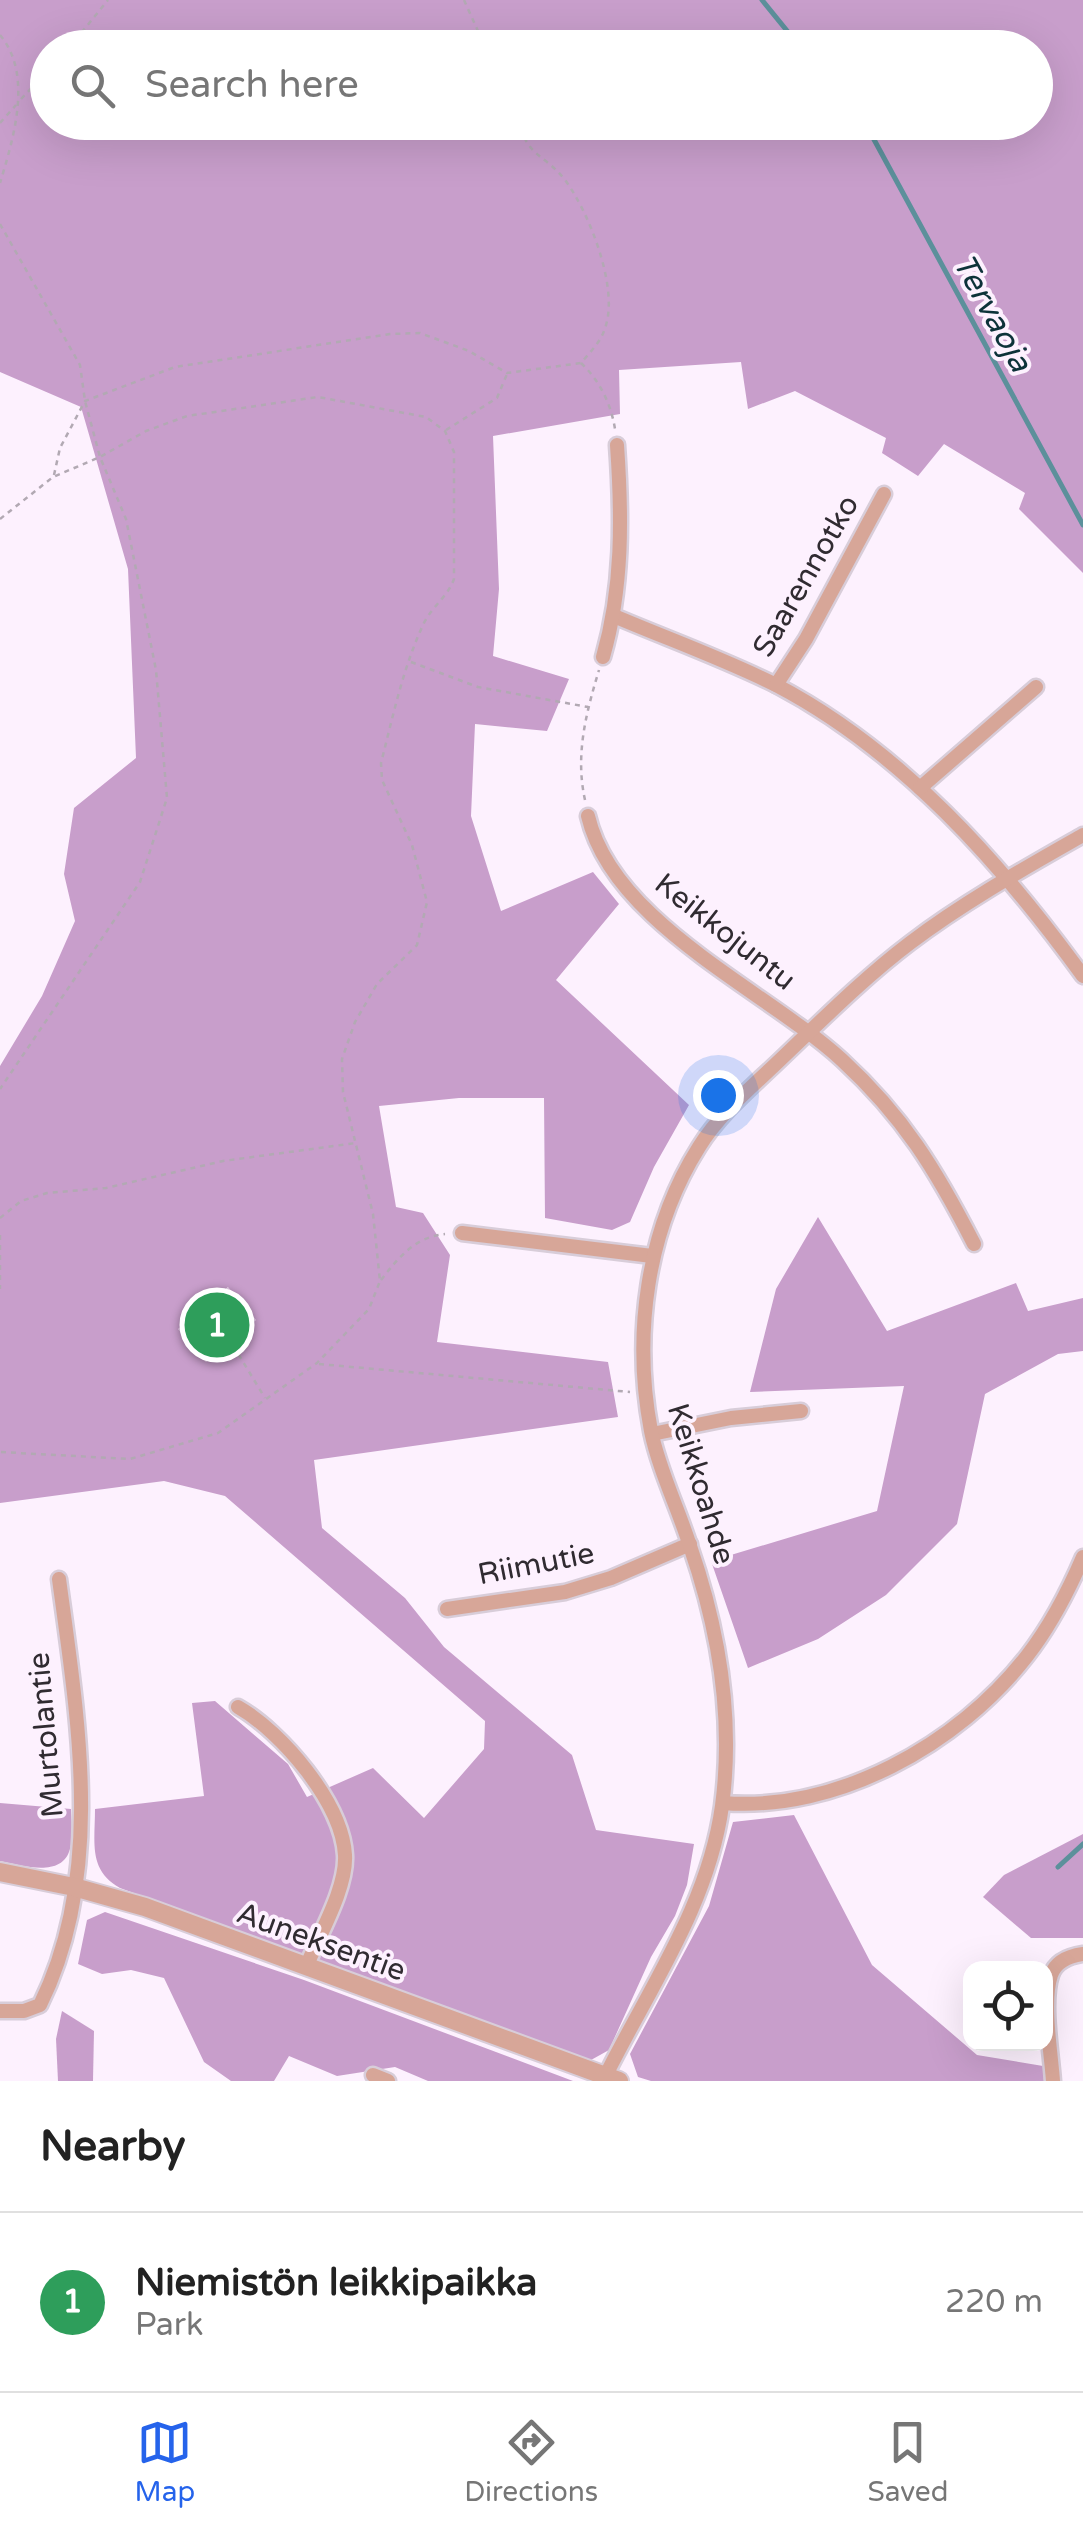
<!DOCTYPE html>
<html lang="en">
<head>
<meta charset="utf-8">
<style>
	body { margin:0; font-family:"Varela Round",sans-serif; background:#f6f6f6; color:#222 }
	.controls { position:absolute; right:30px; bottom:30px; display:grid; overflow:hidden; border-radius:20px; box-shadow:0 10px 40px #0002 }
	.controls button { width:90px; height:90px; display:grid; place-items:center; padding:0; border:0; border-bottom:2px solid #e0e0e0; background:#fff; color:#222; font:50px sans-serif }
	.you { position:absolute; left:718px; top:1095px; width:35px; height:35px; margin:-25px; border:8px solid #fff; border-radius:50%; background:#1a73e8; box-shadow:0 0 0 15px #1a73e833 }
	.badge { display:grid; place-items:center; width:65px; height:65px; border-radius:50%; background:#2563eb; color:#fff; font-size:32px; font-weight:700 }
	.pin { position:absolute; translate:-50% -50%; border:5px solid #fff; box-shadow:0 2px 10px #0006 }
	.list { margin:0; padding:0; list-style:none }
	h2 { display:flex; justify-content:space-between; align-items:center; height:130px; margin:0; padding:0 40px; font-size:42px }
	h2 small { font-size:32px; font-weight:400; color:#767676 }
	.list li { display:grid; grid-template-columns:65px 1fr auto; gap:30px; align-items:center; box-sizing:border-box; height:180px; padding:0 40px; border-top:2px solid #e0e0e0 }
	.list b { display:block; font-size:38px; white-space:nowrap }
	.list p { margin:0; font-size:32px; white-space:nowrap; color:#767676 }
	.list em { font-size:32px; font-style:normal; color:#767676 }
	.icon { flex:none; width:55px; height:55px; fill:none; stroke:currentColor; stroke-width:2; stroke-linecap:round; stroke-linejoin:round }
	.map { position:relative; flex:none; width:1083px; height:2081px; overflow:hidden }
	.search { position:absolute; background:#fff; box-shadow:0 10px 40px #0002; left:30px; right:30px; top:30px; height:110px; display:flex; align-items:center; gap:25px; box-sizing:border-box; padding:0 35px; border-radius:55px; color:#767676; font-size:38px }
	.sheet { height:310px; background:#fff }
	nav { display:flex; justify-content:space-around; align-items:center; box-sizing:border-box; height:140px; border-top:2px solid #e0e0e0; background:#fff; font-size:28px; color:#767676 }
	nav a { display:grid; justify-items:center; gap:5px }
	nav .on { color:#2563eb }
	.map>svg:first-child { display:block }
	.green { fill:#efcef1 }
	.forest { fill:#c89ecb; fill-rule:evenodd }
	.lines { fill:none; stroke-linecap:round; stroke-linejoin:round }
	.stream { stroke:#5c909b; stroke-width:5 }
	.minor-casing { stroke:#d8cdd9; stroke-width:19 }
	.tertiary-casing { stroke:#d8cdd9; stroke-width:22 }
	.path { stroke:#b2a9b3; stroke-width:2.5; stroke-dasharray:5 5; stroke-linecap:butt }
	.minor { stroke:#d7a698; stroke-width:14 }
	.tertiary { stroke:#d7a698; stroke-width:18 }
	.labels { text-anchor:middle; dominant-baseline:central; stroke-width:8; stroke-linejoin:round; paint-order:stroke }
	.street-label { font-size:30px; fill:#302b31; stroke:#fdf1fe }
	.water-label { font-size:32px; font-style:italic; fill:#0d3239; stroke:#fdf1fe }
</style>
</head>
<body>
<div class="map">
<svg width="1083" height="2081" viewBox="0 0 1083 2081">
	<rect width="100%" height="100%" fill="#fdf1fe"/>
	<polygon class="green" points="229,1287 256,1320 206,1362 178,1329"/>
	<g class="forest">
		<path d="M 0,0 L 1083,0 L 1083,573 L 1019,509 L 1025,493 L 944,444 L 918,476 L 882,453 L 886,438 L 795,391 L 748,409 L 741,362 L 619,370 L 620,414 L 493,436 L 499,589 L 493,656 L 569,679 L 547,731 L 475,724 L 471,816 L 501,911 L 593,872 L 619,904 L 556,980 L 689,1105 L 654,1167 L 630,1222 L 612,1230 L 545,1218 L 544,1098 L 459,1098 L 379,1106 L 396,1207 L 423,1213 L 450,1255 L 437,1342 L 608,1362 L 618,1417 L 314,1460 L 322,1528 L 405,1598 L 444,1647 L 572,1755 L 596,1830 L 694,1844 L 687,1885 L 675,1916 L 651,1957 L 609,2050 L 591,2060 L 120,1888 C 88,1870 95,1843 95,1809 L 204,1796 L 192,1703 L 215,1701 L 288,1764 L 307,1797 L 373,1768 L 424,1818 L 484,1749 L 485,1721 L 225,1496 L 164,1481 L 0,1503 L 0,1066 L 42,996 L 75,921 L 64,874 L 74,808 L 136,758 L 128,569 L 81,407 L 0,372 ZM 48,48 L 1036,48 L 1036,122 L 48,122 ZM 228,1287 L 256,1320 L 206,1362 L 178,1329 Z"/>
		<polygon points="818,1217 887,1331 1016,1283 1028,1311 1083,1298 1083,1351 1058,1354 985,1394 957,1524 886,1595 818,1639 748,1668 711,1561 877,1511 904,1386 750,1392 776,1289"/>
		<path d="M 0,1803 L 71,1809 C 71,1821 74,1837 70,1849 C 62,1879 21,1865 0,1861 Z"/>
		<polygon points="794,1815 872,1965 977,2055 1043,2066 1044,2081 651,2081 638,2077 630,2054 709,1906 733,1822"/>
		<polygon points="1083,1834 1083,1938 1031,1938 983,1897 1004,1875"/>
		<polygon points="105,1912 304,1980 573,2081 428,2081 395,2067 337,2076 289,2056 274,2081 231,2081 204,2062 164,1978 131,1970 102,1974 78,1964 87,1920"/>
		<polygon points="62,2011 94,2031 93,2081 58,2081 56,2039"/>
	</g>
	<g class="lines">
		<g class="stream">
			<polyline points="762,0 801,48"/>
			<polyline points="862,122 871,134 1083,525"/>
			<polyline points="1058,1867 1083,1844"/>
		</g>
		<g class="minor-casing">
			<g id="minor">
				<path d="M 614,616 C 668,639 724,659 776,685 C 902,751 1001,863 1083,976"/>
				<path d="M 603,657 C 623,587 622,517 617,445"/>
				<polyline points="776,685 806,639 884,494"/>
				<polyline points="920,788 1036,687"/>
				<path d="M 588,816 C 613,923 764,989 842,1060 C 904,1117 936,1170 974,1244"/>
				<polyline points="462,1233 652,1256"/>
				<polyline points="652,1434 731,1418 801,1411"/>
				<polyline points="447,1609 565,1592 611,1578 690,1544"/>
				<path d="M 238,1707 C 282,1732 342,1803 345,1855 C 347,1888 319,1935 307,1965"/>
				<path d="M 723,1803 C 837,1812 958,1745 1027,1656 C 1051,1625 1068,1592 1083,1557"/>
				<path d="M 0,2011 L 24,2011 L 40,2005 C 105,1874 78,1719 59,1579"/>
				<polyline points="373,2075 388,2081"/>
				<path d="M 603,2081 C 647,1991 708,1907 722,1806 C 734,1716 719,1630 690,1546 C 678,1508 659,1470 651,1431 C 633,1336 646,1231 699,1147 C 720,1113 753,1086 781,1059 C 822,1020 865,977 910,943 C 964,902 1025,868 1083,835"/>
				<path d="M 1053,2081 C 1051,2052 1042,2002 1051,1975 C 1056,1961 1069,1956 1083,1954"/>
			</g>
		</g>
		<g class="tertiary-casing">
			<polyline id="tertiary" points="0,1872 74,1887 145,1907 619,2081"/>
		</g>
		<g class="path">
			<polyline points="464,0 482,40 490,48"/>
			<path d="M 0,35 C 33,74 14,137 0,183"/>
			<polyline points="69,48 108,0"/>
			<polyline points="21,99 48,71"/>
			<polyline points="0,123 16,105"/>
			<polyline points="0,224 80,365 85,401 100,457 126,519 156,670 167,798 140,882 0,1089"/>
			<path d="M 581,363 C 600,381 611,404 615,429"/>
			<polyline points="446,430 497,398 507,374"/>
			<path d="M 54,475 L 60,448 L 85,401 L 175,367 L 390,334 L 420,333 L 469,351 L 507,373 L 581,363 C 591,351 602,341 606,325 C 618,286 589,212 565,180 C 544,153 528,158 519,122"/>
			<path d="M 0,519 L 53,477 L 100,457 L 146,431 L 187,416 L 318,397 L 426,417 L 445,431 L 454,452 L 454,579 C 447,598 431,607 423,625 C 403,668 393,716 381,763 L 382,780 L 412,845 L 427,902 L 417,945 L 377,984 L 355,1022 L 342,1059 L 343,1092 L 373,1214 L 380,1281 L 369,1309 L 317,1363 L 218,1433 L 130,1459 L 0,1452"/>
			<polyline points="411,662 478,687 588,707"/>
			<path d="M 585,800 C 575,755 586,713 599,670"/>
			<polyline points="0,1218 21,1201 47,1193 106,1188 223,1161 356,1143"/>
			<polyline points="0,1235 0,1289"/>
			<path d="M 381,1280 C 399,1257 415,1237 445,1234"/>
			<polyline points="223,1329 265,1398"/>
			<polyline points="319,1364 630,1392"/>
		</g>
		<use href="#minor" class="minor"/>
		<use href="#tertiary" class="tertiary"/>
	</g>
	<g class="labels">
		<g class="street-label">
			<text transform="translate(806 576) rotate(-60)">Saarennotko</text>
			<text transform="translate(725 932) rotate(38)">Keikkojuntu</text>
			<text transform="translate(701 1484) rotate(73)">Keikkoahde</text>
			<text transform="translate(536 1564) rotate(-11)">Riimutie</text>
			<text transform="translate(46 1735) rotate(-95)">Murtolantie</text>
			<text transform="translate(321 1942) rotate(20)">Auneksentie</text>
		</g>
		<g class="water-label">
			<text transform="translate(992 313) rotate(61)">Tervaoja</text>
		</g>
	</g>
</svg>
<div class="controls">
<button><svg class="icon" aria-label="locate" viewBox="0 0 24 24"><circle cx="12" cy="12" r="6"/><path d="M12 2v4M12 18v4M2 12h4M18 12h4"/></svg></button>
</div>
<div class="you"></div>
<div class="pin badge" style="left:217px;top:1325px;background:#2e9e5b">1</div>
<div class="search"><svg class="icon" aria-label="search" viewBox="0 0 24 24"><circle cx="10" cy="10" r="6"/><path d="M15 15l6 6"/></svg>Search here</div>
</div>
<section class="sheet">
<h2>Nearby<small></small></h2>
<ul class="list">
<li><span class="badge" style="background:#2e9e5b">1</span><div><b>Niemistön leikkipaikka</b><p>Park</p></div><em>220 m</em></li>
</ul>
</section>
<nav>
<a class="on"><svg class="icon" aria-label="map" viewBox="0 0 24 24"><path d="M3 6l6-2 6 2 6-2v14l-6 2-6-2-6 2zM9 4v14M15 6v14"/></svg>Map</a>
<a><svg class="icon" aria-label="directions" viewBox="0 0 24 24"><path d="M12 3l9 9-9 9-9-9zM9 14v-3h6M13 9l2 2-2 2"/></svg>Directions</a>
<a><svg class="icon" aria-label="saved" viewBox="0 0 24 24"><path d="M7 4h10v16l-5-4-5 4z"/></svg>Saved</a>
</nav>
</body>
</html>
